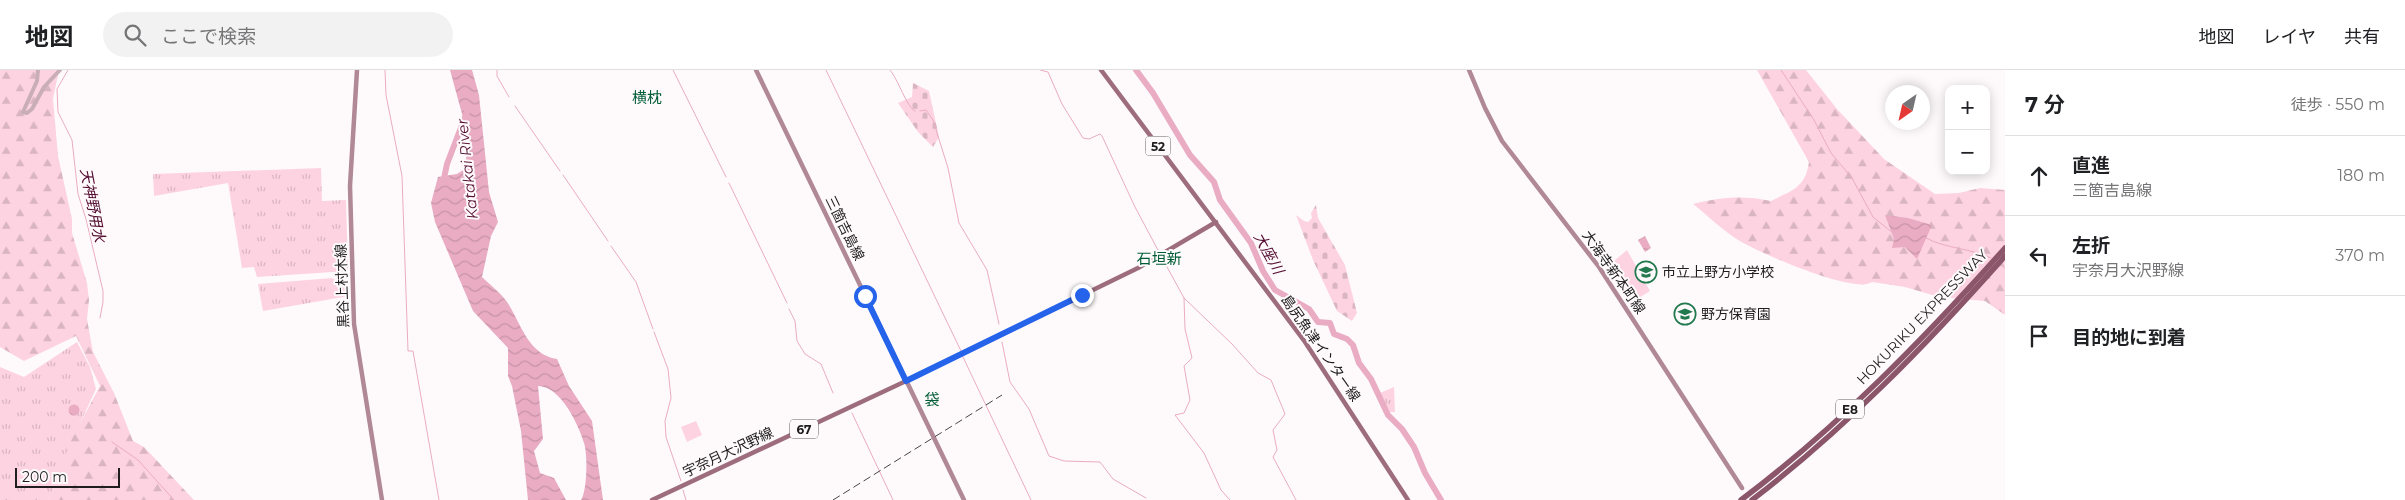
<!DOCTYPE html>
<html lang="ja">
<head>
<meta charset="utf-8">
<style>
	body { margin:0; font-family:Montserrat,"Noto Sans JP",sans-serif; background:#f2f2f2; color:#202124 }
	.controls { position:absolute; right:15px; top:15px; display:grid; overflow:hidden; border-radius:10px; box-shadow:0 2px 12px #0003 }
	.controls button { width:45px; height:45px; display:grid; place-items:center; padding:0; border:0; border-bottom:1px solid #e0e0e0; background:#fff; color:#202124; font:25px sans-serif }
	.compass { position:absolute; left:1885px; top:15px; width:45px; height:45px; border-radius:50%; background:#fff; box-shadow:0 2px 12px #0003; rotate:214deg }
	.scale { position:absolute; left:15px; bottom:12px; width:105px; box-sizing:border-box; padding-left:5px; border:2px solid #1f1d1d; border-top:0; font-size:14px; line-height:18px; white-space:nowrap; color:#1f1d1d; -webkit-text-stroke:4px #fefafc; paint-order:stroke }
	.stop { position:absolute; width:15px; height:15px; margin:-11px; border:4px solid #2563eb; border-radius:50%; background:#fff }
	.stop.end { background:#2563eb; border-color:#fff; box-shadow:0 1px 5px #0008 }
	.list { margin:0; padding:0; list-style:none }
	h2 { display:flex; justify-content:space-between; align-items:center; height:65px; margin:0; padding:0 20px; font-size:21px }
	h2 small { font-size:16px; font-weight:400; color:#757577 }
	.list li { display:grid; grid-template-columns:32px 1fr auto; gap:15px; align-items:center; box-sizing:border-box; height:80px; padding:0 20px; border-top:1px solid #e0e0e0 }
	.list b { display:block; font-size:19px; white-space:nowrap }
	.list p { margin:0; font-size:16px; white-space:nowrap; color:#757577 }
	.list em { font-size:16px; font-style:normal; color:#757577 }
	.icon { flex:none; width:28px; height:28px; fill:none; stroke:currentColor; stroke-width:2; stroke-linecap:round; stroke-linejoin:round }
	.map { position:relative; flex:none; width:2005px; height:430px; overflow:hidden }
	header { display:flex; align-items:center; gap:30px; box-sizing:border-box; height:70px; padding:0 25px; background:#fff; border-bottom:1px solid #e0e0e0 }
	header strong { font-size:24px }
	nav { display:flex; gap:28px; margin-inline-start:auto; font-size:18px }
	.search { width:350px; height:45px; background:#f2f2f2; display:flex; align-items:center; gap:12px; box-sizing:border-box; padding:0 18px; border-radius:28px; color:#757577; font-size:19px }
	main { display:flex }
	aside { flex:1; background:#fff }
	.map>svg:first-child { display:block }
	.grass { fill:url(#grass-tufts) }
	.forest { fill:url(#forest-firs) }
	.cemetery { fill:url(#cemetery-stones) }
	.garden { fill:#fed3e1 }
	.water { fill:url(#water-waves) }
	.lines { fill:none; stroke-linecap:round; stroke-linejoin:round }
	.stream { stroke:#e9acc2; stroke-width:1 }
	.river { stroke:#e9acc2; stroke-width:6 }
	.tertiary { stroke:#caaeb7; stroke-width:4 }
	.secondary { stroke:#b08896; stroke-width:4.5 }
	.primary { stroke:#9d6d7e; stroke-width:4.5 }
	.motorway { stroke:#8c566a; stroke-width:5.5 }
	.rail { stroke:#494647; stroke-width:1; stroke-dasharray:8 4; stroke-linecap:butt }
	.route { stroke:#2563eb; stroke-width:6 }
	.labels { text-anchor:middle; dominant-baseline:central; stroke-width:4; stroke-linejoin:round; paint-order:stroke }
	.shield { fill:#fefafc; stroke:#625f60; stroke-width:1 }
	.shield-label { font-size:12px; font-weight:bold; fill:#1f1d1d }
	.street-label { font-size:14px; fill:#1f1d1d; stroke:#fefafc }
	.poi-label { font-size:14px; fill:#1f1d1d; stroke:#fefafc; text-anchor:start }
	.neighbourhood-label { font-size:15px; fill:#005c35; stroke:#fefafc }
	.water-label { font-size:15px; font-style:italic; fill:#540d30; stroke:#fefafc }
</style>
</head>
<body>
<header>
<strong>地図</strong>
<div class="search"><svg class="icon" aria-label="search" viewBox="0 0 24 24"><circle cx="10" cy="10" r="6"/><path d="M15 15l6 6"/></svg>ここで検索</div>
<nav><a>地図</a><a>レイヤ</a><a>共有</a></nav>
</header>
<main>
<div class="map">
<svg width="2005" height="430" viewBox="0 0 2005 430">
	<defs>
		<pattern id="grass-tufts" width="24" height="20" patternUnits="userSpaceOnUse" patternTransform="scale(1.25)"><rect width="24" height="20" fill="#fed3e1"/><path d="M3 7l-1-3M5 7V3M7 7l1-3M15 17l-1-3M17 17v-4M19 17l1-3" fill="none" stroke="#d9b5c1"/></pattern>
		<pattern id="forest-firs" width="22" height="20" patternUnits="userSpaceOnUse" patternTransform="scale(1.25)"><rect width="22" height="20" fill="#fed3e1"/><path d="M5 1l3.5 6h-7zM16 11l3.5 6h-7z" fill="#d9b5c1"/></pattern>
		<pattern id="cemetery-stones" width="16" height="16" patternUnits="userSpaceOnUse" patternTransform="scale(1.25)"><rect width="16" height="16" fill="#fed3e1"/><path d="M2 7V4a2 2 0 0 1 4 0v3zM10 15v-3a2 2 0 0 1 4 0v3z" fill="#d9b5c1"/></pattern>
		<pattern id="water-waves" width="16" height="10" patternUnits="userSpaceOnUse" patternTransform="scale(1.25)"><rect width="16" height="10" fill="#e9acc2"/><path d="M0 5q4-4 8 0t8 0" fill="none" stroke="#c794a6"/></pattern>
	</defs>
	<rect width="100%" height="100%" fill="#fefafc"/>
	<g class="grass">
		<polygon points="321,98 322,131 346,130 348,201 257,207 254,197 242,198 228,113 154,126 153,104"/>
		<polygon points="332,208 339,212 348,212 349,226 263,241 258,214"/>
		<polygon points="77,272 90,297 96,319 82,349 49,430 0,430 0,297 24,307"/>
		<polygon points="1394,317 1395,342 1390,342 1380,323"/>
	</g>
	<g class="forest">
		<polygon points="0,0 59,0 53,29 58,86 72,149 72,163 87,213 89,230 87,249 93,282 114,323 133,371 144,377 194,430 49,430 71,370 100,316 76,266 24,291 0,277"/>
		<path d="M 1757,0 L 1806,0 L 1837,39 L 1884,89 L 1935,124 L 1959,123 L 1980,118 L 2005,120 L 2005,245 L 1985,231 L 1939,227 L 1905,217 L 1872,212 C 1855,225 1754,181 1735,168 C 1720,158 1707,145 1693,134 C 1720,127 1743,125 1771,131 C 1793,120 1805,118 1809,92 Z"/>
	</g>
	<g class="cemetery">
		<polygon points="913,13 929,21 939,67 933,77 918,62 898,33 912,27"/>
		<polygon points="1316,135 1318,148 1345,195 1357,243 1352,251 1337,241 1313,190 1296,145 1304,151 1308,152 1312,148 1311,143"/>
	</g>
	<g class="garden">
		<polygon points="1627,180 1650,221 1630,233 1607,197"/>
		<circle cx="78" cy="305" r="7"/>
		<polygon points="696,351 702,365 687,372 681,357"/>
	</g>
	<g class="water">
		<path d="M 450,0 L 472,0 L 479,25 L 489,122 L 498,152 L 491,166 L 482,207 C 490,215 501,223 507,232 C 521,253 528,285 557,289 L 569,316 L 592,351 L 603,430 L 581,430 C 587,421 588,385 584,373 C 578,353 560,316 538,316 L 543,369 L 534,381 L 540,403 L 554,408 L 566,430 L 528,430 L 521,361 L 512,316 L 508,306 L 508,278 L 473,241 L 435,152 L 431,133 L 438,107 L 457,104 L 463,100 L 470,73 Z"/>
		<polygon points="1885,145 1908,148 1932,155 1917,189 1905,177 1892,178 1894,169"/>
		<polygon points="1645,166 1651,178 1645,182 1638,170"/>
		<circle cx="74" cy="340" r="5.5"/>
	</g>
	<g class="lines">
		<g class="stream">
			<polyline points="68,0 57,19 58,42 72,70 78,124 86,149 103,221 103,232 100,248"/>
			<polyline points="385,0 386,25 402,106 408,281 413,281 439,430"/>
			<polyline points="497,0 497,6 509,27"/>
			<polyline points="673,0 726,107"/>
			<polyline points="826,0 961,281"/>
			<path d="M 890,0 C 898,9 907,38 915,41"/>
			<polyline points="1040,0 1048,2 1062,34 1083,68 1089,69 1100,64 1102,66 1135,137 1159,182"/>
			<polyline points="1781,0 1814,50 1831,83 1852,108 1873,147 1893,163"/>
			<polyline points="515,36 560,101"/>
			<polyline points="920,41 926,40 933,50 948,98 959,153 987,200 999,254"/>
			<polyline points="563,105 608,171"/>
			<polyline points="729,113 787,233"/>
			<path d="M 1926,168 C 1947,179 1970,178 1991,188"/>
			<polyline points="611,176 636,212 653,259"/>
			<polyline points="1161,186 1184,228 1232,274 1258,303 1271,310 1285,344 1273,360 1277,380 1273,387 1296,430"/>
			<polyline points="2001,195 2005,198"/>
			<polyline points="1184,228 1185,259 1192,288 1184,296 1190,330 1184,343 1175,345 1204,383 1221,420 1230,430"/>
			<polyline points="789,239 795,251 797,271 805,284 821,294 833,323"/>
			<polyline points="654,262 668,299 671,328 665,351 666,367 681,411"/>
			<polyline points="1002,272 1010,312 1029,339 1049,386 1064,391 1100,392 1113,409 1146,428"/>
			<polyline points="962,285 1031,430"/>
			<polyline points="852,343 893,430"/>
			<polyline points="112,372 138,390 174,430"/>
			<polyline points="683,420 686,430"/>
		</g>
		<g class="river">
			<polyline points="1136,0 1153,23 1190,85 1214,112 1220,130 1251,173 1263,201 1275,220 1309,239 1318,252 1330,253 1334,264 1347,269 1353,275 1359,293 1371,309 1388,345 1402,359 1414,377 1425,403 1441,430"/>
			<polyline points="443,113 447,94 467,42"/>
		</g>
		<polyline class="tertiary" points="38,0 37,11 23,42 27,43 32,39 44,17 60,0"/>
		<g class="secondary">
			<polyline points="357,0 350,116 354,254 382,430"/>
			<polyline points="756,0 964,430"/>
			<polyline points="1469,0 1485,38 1502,71 1599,197 1742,418"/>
		</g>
		<g class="primary">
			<polyline points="1101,0 1305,272 1408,430"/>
			<polyline points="652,430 906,311 1138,198 1216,152"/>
		</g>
		<g class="motorway">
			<path d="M 1741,430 C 1839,356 1924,269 2005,178"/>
			<path d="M 1752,430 C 1845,359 1927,274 2005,186"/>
		</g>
		<polyline class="rail" points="833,430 1002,325"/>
	</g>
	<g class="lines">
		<polyline class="route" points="865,226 906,311 1082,225"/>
	</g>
	<defs>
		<g id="school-ring" transform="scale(1.125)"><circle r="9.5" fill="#fefafc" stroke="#22794d" stroke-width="1.5"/><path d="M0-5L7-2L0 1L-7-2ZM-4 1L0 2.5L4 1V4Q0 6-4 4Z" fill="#22794d"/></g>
	</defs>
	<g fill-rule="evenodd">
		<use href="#school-ring" x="1646" y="202"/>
		<use href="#school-ring" x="1685" y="244"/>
	</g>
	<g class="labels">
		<g class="shield">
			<rect x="1145.5" y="66.5" width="25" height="19" rx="4"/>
			<rect x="1836" y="329.5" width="28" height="19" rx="4"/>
			<rect x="790" y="349.5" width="28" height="19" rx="4"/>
		</g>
		<g class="shield-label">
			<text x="1158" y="76">52</text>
			<text x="1850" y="339">E8</text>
			<text x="804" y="359">67</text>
		</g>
		<g class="street-label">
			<text transform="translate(845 158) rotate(64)">三箇吉島線</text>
			<text transform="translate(1614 202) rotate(55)">大海寺新本町線</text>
			<text transform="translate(342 216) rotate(-92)">黒谷上村木線</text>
			<text transform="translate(1922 247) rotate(-46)">HOKURIKU EXPRESSWAY</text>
			<text transform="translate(1321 278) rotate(55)">島尻魚津インター線</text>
			<text transform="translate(728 382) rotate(-25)">宇奈月大沢野線</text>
		</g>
		<g class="poi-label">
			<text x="1662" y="202">市立上野方小学校</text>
			<text x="1701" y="244">野方保育園</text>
		</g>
		<g class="neighbourhood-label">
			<text x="647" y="27">横枕</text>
			<text x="1159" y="188">石垣新</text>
			<text x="932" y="329">袋</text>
		</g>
		<g class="water-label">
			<text transform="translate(467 99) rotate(-96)">Katakai River</text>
			<text transform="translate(93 135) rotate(79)">天神野用水</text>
			<text transform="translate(1269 183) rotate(61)">大座川</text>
		</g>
	</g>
</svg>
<div class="controls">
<button>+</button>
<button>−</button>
</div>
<svg class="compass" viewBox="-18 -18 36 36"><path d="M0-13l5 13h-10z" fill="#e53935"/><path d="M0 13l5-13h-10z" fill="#757577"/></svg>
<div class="scale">200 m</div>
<div class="stop" style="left:865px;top:226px"></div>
<div class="stop end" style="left:1082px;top:225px"></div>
</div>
<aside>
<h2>7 分<small>徒歩 · 550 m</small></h2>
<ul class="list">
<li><svg class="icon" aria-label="ahead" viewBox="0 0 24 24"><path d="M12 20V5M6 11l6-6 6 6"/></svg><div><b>直進</b><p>三箇吉島線</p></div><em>180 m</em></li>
<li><svg class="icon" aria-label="left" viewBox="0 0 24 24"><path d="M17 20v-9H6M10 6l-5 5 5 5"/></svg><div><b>左折</b><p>宇奈月大沢野線</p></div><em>370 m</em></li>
<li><svg class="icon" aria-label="arrive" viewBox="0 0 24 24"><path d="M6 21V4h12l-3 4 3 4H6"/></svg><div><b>目的地に到着</b></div></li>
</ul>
</aside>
</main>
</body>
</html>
